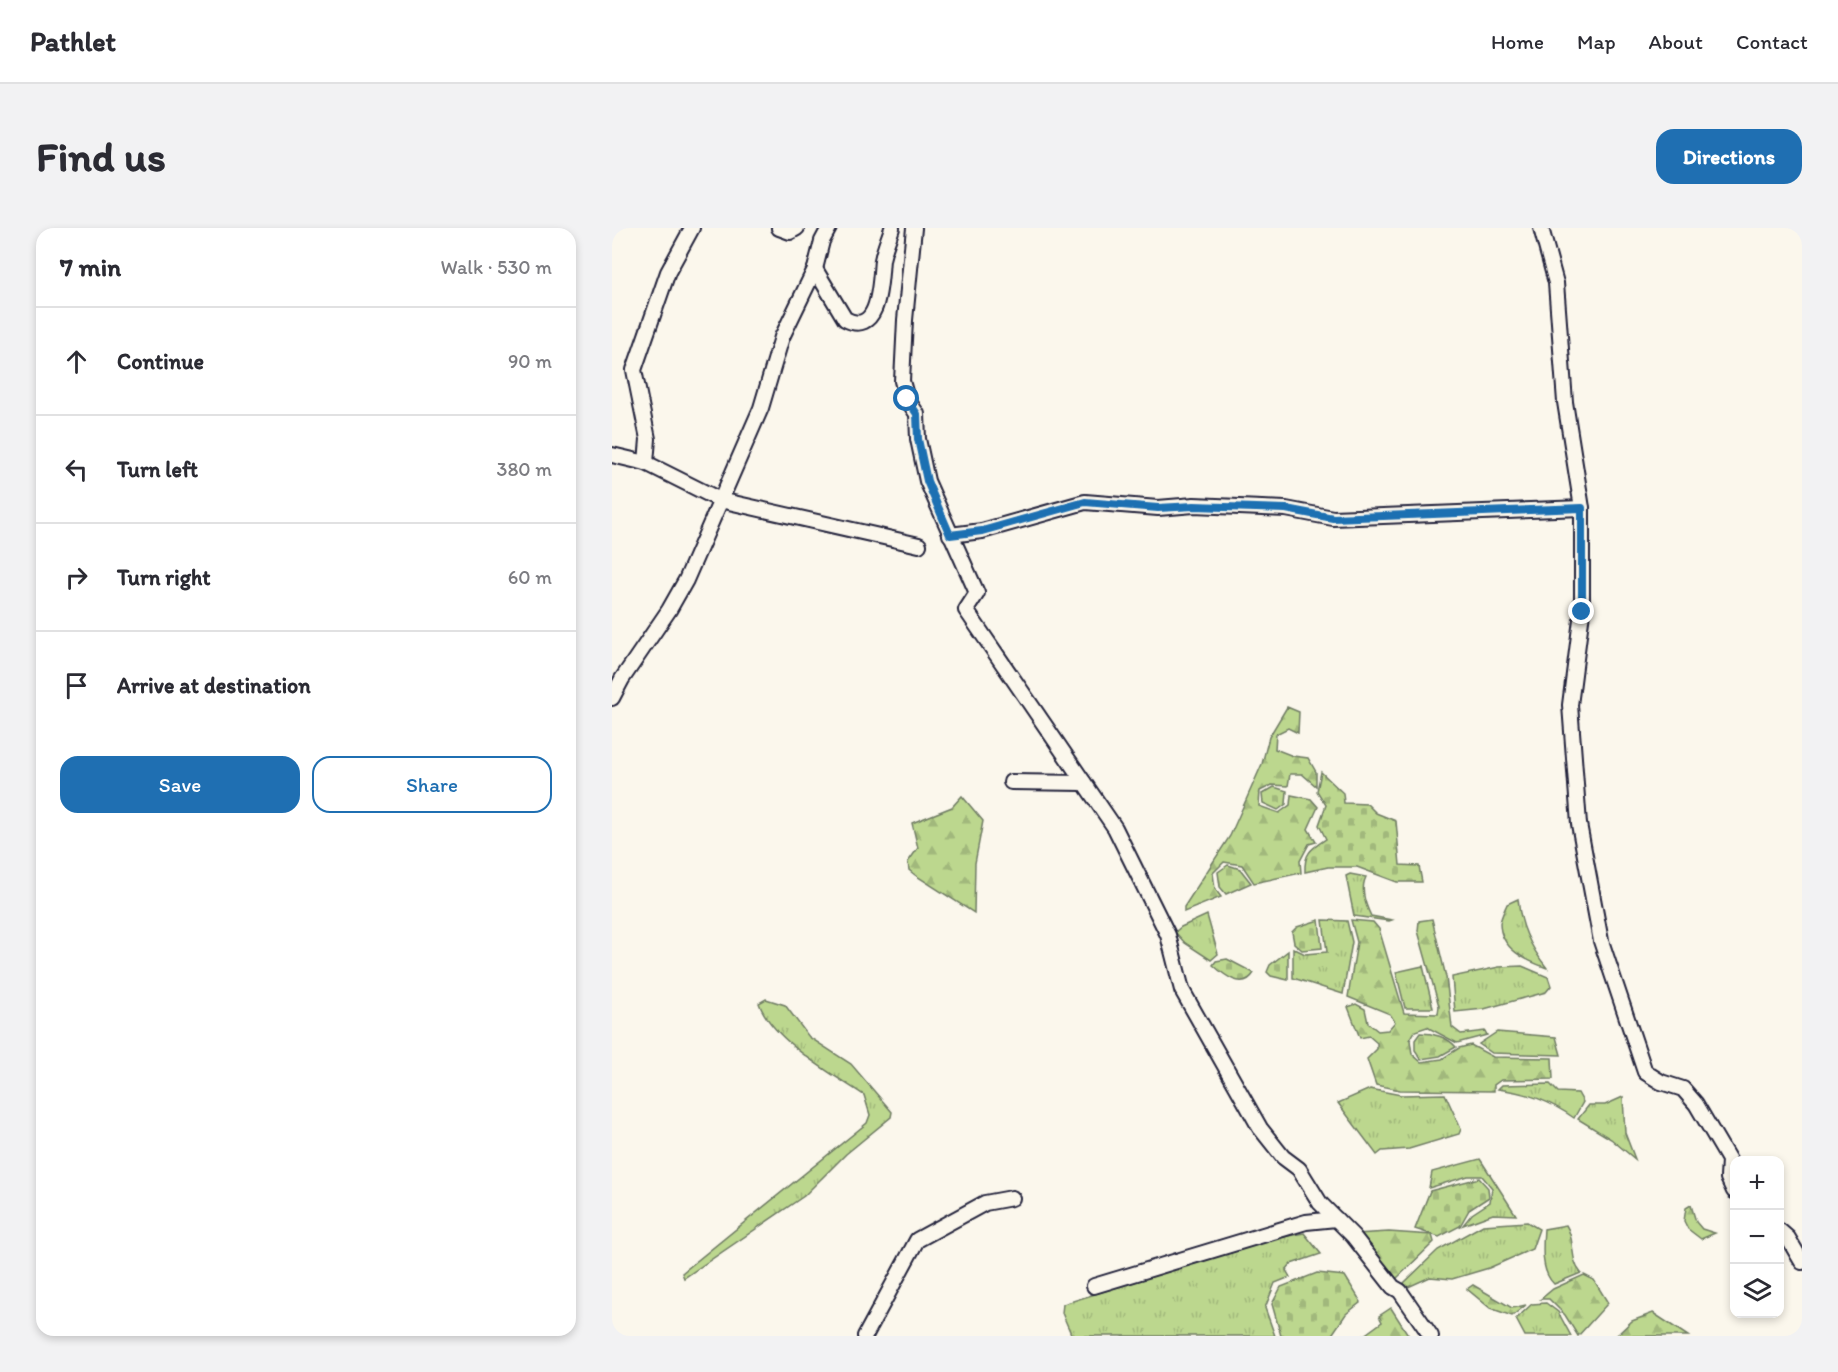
<!DOCTYPE html>
<html lang="en">
<head>
<meta charset="utf-8">
<style>
	body { margin:0; font-family:Itim,sans-serif; background:#f2f2f3; color:#2b2b33 }
	.controls { position:absolute; right:18px; bottom:18px; display:grid; overflow:hidden; border-radius:12px; box-shadow:0 3px 9px #0003 }
	.controls button { width:54px; height:54px; display:grid; place-items:center; padding:0; border:0; border-bottom:2px solid #e1e1e2; background:#fff; color:#2b2b33; font:30px sans-serif }
	.stop { position:absolute; width:18px; height:18px; margin:-14px; border:4px solid #1f6fb2; border-radius:50%; background:#fff }
	.stop.end { background:#1f6fb2; border-color:#fff; box-shadow:0 2px 6px #0008 }
	.list { margin:0; padding:0; list-style:none }
	h2 { display:flex; justify-content:space-between; align-items:center; height:78px; margin:0; padding:0 24px; font-size:26px }
	h2 small { font-size:20px; font-weight:400; color:#7c7c81 }
	.list li { display:grid; grid-template-columns:39px 1fr auto; gap:18px; align-items:center; box-sizing:border-box; height:108px; padding:0 24px; border-top:2px solid #e1e1e2 }
	.list b { display:block; font-size:22px; white-space:nowrap }
	.list em { font-size:20px; font-style:normal; color:#7c7c81 }
	.actions { display:flex; gap:12px; padding:18px 24px }
	.actions a { flex:1; padding:14px 0; border:2px solid #1f6fb2; border-radius:18px; text-align:center; font-size:21px; color:#1f6fb2 }
	.actions .main { background:#1f6fb2; color:#fff }
	.icon { flex:none; width:33px; height:33px; fill:none; stroke:currentColor; stroke-width:2; stroke-linecap:round; stroke-linejoin:round }
	.map { position:relative; flex:none; width:1190px; height:1108px; overflow:hidden; border-radius:18px }
	header { display:flex; align-items:center; gap:36px; box-sizing:border-box; height:84px; padding:0 30px; background:#fff; border-bottom:2px solid #e1e1e2 }
	header strong { font-size:28px }
	nav { display:flex; gap:33px; margin-inline-start:auto; font-size:21px }
	.intro { display:flex; align-items:center; justify-content:space-between; box-sizing:border-box; height:144px; padding:0 36px }
	h1 { margin:0; font-size:42px }
	.button { padding:15px 27px; border-radius:18px; background:#1f6fb2; color:#fff; font-size:21px; font-weight:700 }
	main { display:flex; gap:36px; padding:0 36px }
	aside { flex:1; background:#fff; border-radius:18px; box-shadow:0 3px 9px #0003 }
	.map>svg:first-child { display:block }
	.grass { fill:url(#grass-tufts); stroke:#6f7c64; stroke-width:1.5 }
	.forest { fill:url(#forest-firs); stroke:#6f7c64; stroke-width:1.5 }
	.cemetery { fill:url(#cemetery-stones); stroke:#6f7c64; stroke-width:1.5 }
	.lines { fill:none; stroke-linecap:round; stroke-linejoin:round }
	.minor-casing { stroke:#22223b; stroke-width:18 }
	.minor { stroke:#fbf7ec; stroke-width:14 }
	.route { stroke:#1f6fb2; stroke-width:8 }
</style>
</head>
<body>
<header>
<strong>Pathlet</strong>
<nav><a>Home</a><a>Map</a><a>About</a><a>Contact</a></nav>
</header>
<div class="intro"><h1>Find us</h1><a class="button">Directions</a></div>
<main>
<aside>
<h2>7 min<small>Walk · 530 m</small></h2>
<ul class="list">
<li><svg class="icon" aria-label="ahead" viewBox="0 0 24 24"><path d="M12 20V5M6 11l6-6 6 6"/></svg><div><b>Continue</b></div><em>90 m</em></li>
<li><svg class="icon" aria-label="left" viewBox="0 0 24 24"><path d="M17 20v-9H6M10 6l-5 5 5 5"/></svg><div><b>Turn left</b></div><em>380 m</em></li>
<li><svg class="icon" aria-label="right" viewBox="0 0 24 24"><path d="M7 20v-9h11M14 6l5 5-5 5"/></svg><div><b>Turn right</b></div><em>60 m</em></li>
<li><svg class="icon" aria-label="arrive" viewBox="0 0 24 24"><path d="M6 21V4h12l-3 4 3 4H6"/></svg><div><b>Arrive at destination</b></div></li>
</ul>
<div class="actions"><a class="main">Save</a><a>Share</a></div>
</aside>
<div class="map">
<svg width="1190" height="1108" viewBox="0 0 1190 1108">
	<defs>
		<pattern id="grass-tufts" width="24" height="20" patternUnits="userSpaceOnUse" patternTransform="scale(1.5)"><rect width="24" height="20" fill="#bcd78e"/><path d="M3 7l-1-3M5 7V3M7 7l1-3M15 17l-1-3M17 17v-4M19 17l1-3" fill="none" stroke="#a1b87b"/></pattern>
		<pattern id="forest-firs" width="22" height="20" patternUnits="userSpaceOnUse" patternTransform="scale(1.5)"><rect width="22" height="20" fill="#bcd78e"/><path d="M5 1l3.5 6h-7zM16 11l3.5 6h-7z" fill="#a1b87b"/></pattern>
		<pattern id="cemetery-stones" width="16" height="16" patternUnits="userSpaceOnUse" patternTransform="scale(1.5)"><rect width="16" height="16" fill="#bcd78e"/><path d="M2 7V4a2 2 0 0 1 4 0v3zM10 15v-3a2 2 0 0 1 4 0v3z" fill="#a1b87b"/></pattern>
	</defs>
	<rect width="100%" height="100%" fill="#fbf7ec"/>
	<filter id="ink" filterUnits="userSpaceOnUse"><feTurbulence type="fractalNoise" baseFrequency=".0167" numOctaves="2"/><feDisplacementMap in="SourceGraphic" scale="12" xChannelSelector="R" yChannelSelector="G"/><feConvolveMatrix kernelMatrix="1 2 1 2 8 2 1 2 1" color-interpolation-filters="sRGB"/></filter>
	<g filter="url(#ink)">
		<g class="grass">
			<path d="M 738,646 L 754,649 C 748,661 753,676 759,688 L 780,692 L 777,693 L 742,688 L 734,648 Z"/>
			<path d="M 906,671 C 908,697 919,720 935,740 C 915,733 888,721 888,695 C 889,689 893,681 895,676 Z"/>
			<polygon points="595,687 606,726 599,732 573,715 563,704 569,699"/>
			<polygon points="711,692 735,693 740,714 731,766 681,750 681,720 693,726 715,724"/>
			<polygon points="811,738 821,780 793,780 784,744"/>
			<polygon points="910,738 936,749 939,758 934,764 872,781 843,784 840,749 887,739"/>
			<path d="M 154,771 L 173,777 L 197,809 L 239,836 L 280,884 L 279,889 L 234,926 L 192,968 L 72,1050 L 70,1045 L 255,895 L 258,887 L 252,867 C 220,846 160,812 147,775 Z"/>
			<polygon points="885,804 944,809 949,827 880,825 867,816"/>
			<path d="M 938,856 L 946,864 L 966,865 L 971,874 L 962,890 C 938,873 916,865 886,861 L 890,857 Z"/>
			<polygon points="758,861 789,867 833,866 849,901 847,906 797,921 770,923 765,927 726,875"/>
			<polygon points="1011,869 1013,905 1023,931 999,911 966,891 977,877 993,877"/>
			<polygon points="868,931 904,987 881,986 851,997 860,986 878,974 880,960 870,948 856,948 817,960 820,944"/>
			<polygon points="915,994 927,1001 920,1021 877,1040 840,1051 818,1049 794,1060 792,1055 826,1022 871,997"/>
			<path d="M 954,997 C 964,1012 957,1032 969,1045 L 942,1056 C 928,1043 931,1017 932,1001 Z"/>
			<polygon points="692,1005 709,1026 679,1036 674,1042 678,1049 663,1055 653,1080 663,1108 460,1108 450,1085 451,1076 660,1011"/>
			<polygon points="934,1075 946,1084 959,1108 913,1108 904,1091 920,1076"/>
		</g>
		<g class="forest">
			<polygon points="675,479 687,484 686,505 676,500 664,506 663,521 681,528 696,530 704,544 704,558 690,546 678,546 676,558 660,557 648,563 647,578 667,585 678,577 679,567 699,571 706,579 696,601 704,614 697,616 688,633 689,645 642,655 630,637 612,634 601,645 603,661 609,669 572,684 572,679 618,608 650,536 657,509"/>
			<polygon points="350,568 371,593 363,635 362,685 303,647 297,642 296,634 306,620 300,595 340,579"/>
			<polygon points="820,691 834,749 840,799 849,806 873,803 875,807 845,815 815,799 803,803 798,812 800,826 809,834 830,831 847,820 859,817 881,829 940,830 941,851 889,852 882,857 882,863 788,862 764,857 755,831 765,821 765,815 757,808 748,810 736,779 744,776 753,781 756,795 766,803 776,802 783,794 778,786 736,769 745,714 739,692 761,694 767,701 792,785 826,786 827,778 806,703 807,693"/>
			<polygon points="1079,977 1084,994 1090,1001 1103,1005 1089,1011 1076,1001 1072,993 1074,980"/>
			<polygon points="777,1004 820,1007 822,1014 782,1053 744,1006"/>
			<polygon points="972,1047 982,1052 996,1075 966,1108 953,1087 937,1071 929,1071 941,1061"/>
			<polygon points="861,1057 900,1080 914,1077 900,1088 878,1080 855,1061"/>
			<polygon points="779,1080 797,1108 751,1108 770,1094 767,1088"/>
			<polygon points="1041,1085 1076,1108 1004,1108 1020,1093"/>
		</g>
		<g class="cemetery">
			<path d="M 709,544 L 731,565 L 732,575 L 755,576 L 764,585 L 784,593 L 788,637 L 807,638 L 810,654 L 785,654 L 745,639 L 716,639 L 693,644 C 692,625 699,621 714,611 L 707,597 L 714,577 L 705,563 Z"/>
			<polygon points="662,559 675,563 674,576 666,582 651,575 650,566"/>
			<polygon points="616,637 628,641 639,655 614,666 608,659 606,644"/>
			<polygon points="707,692 710,720 690,722 682,715 680,704 685,699"/>
			<polygon points="676,723 676,752 659,748 655,744 658,737"/>
			<path d="M 615,731 L 642,745 C 631,763 612,747 601,737 L 604,733 Z"/>
			<path d="M 808,805 C 820,805 836,809 844,819 L 828,828 L 809,831 L 803,822 L 803,812 Z"/>
			<polygon points="867,950 876,960 877,969 857,982 848,998 827,1009 803,1001 818,963"/>
			<polygon points="705,1045 733,1048 749,1074 734,1086 719,1108 669,1108 660,1076 669,1059"/>
		</g>
		<g class="lines">
			<g class="minor-casing">
				<g id="minor">
					<polyline points="167,0 178,4 185,0"/>
					<polyline points="302,0 293,92 290,153 295,171 305,186 306,211 315,253 365,365 354,382 503,600 556,707 570,762 648,900 671,929 687,941 708,975 741,1008 781,1059 788,1063 819,1108"/>
					<polyline points="929,0 944,55 953,174 970,280 970,384 958,477 967,596 989,713 1033,844 1049,854 1071,861 1084,876 1117,932 1116,950 1122,963"/>
					<path d="M 203,41 L 233,91 C 269,110 268,50 270,32 C 272,21 277,10 280,0"/>
					<polyline points="0,227 34,235 108,272 307,317"/>
					<polyline points="34,235 36,211 22,142 56,44 80,0"/>
					<polyline points="338,307 370,303 473,274 546,280 582,277 674,281 721,290 970,280"/>
					<polyline points="0,470 10,451 57,382 74,352 149,180 170,109 203,41 210,13 217,0"/>
					<polyline points="399,554 472,555"/>
					<polyline points="1168,1003 1176,1010 1190,1034"/>
					<polyline points="482,1058 694,994 724,991"/>
					<polyline points="253,1108 305,1012 373,975 400,970"/>
				</g>
			</g>
			<use href="#minor" class="minor"/>
		</g>
	</g>
	<g class="lines" filter="url(#ink)">
		<polyline class="route" points="295,171 305,186 306,211 315,253 338,307 370,303 473,274 546,280 582,278 674,281 721,290 970,280 970,384"/>
	</g>
</svg>
<div class="controls">
<button>+</button>
<button>−</button>
<button><svg class="icon" aria-label="layers" viewBox="0 0 24 24"><path d="M12 4l9 5-9 5-9-5zM3 14l9 5 9-5"/></svg></button>
</div>
<div class="stop" style="left:295px;top:171px"></div>
<div class="stop end" style="left:970px;top:384px"></div>
</div>
</main>
</body>
</html>
